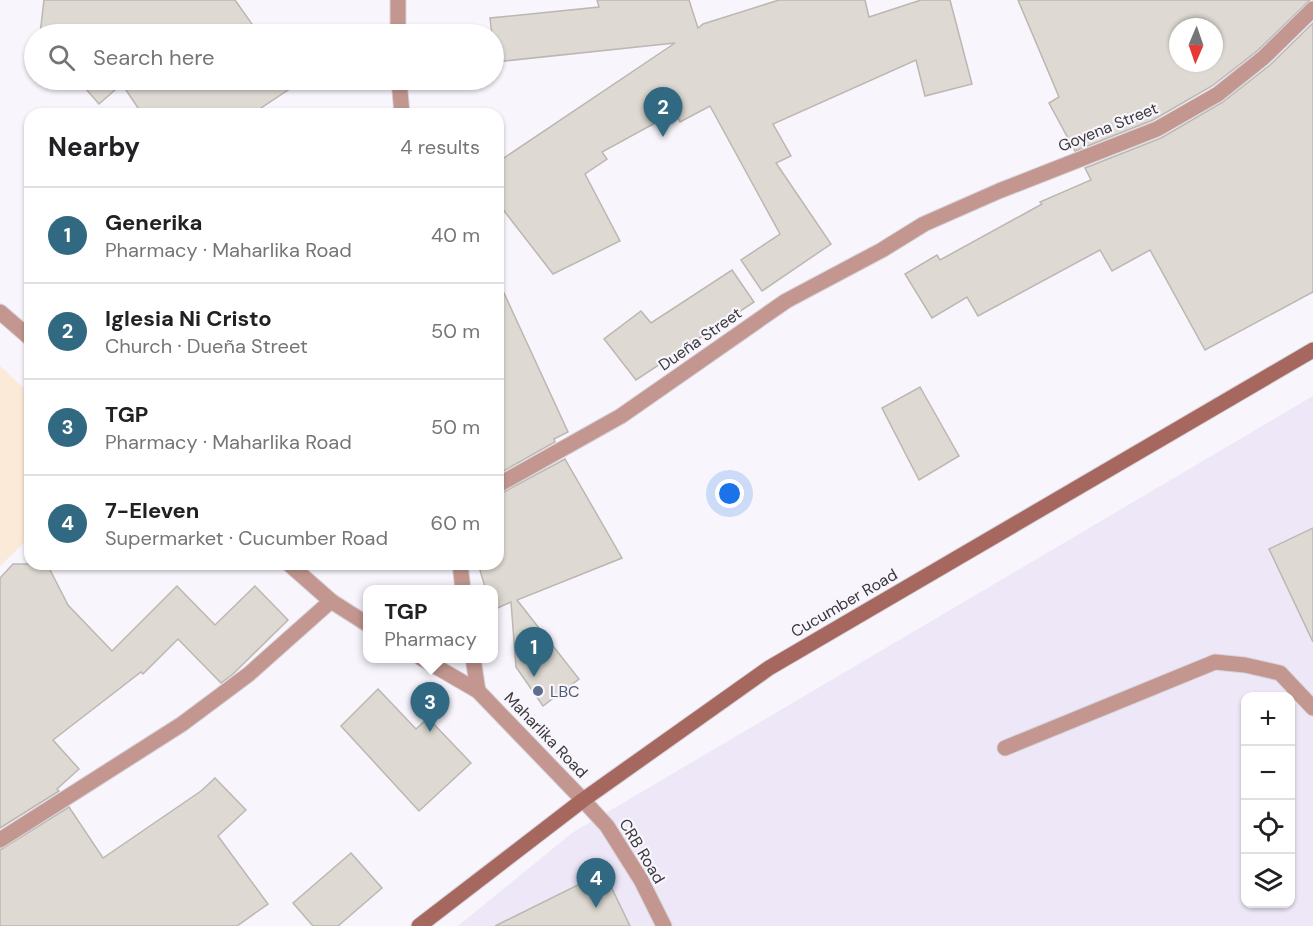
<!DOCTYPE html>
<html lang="en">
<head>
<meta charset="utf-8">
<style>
	body { margin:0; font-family:"DM Sans",sans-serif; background:#f2f2f2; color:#202124 }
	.controls { position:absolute; right:18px; bottom:18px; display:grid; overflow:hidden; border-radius:12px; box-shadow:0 2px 4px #0004 }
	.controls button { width:54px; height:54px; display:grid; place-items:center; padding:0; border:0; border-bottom:2px solid #e0e0e0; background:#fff; color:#202124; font:30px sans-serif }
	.compass { position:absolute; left:1169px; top:18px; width:54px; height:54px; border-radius:50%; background:#fff; box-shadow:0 2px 4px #0004; rotate:182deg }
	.you { position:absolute; left:730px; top:494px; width:21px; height:21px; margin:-15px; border:4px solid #fff; border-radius:50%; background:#1a73e8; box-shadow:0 0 0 9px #1a73e833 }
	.badge { display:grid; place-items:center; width:39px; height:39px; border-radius:50%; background:#316983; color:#fff; font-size:20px; font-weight:700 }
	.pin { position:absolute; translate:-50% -50px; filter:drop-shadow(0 2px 3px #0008) }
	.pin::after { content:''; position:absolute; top:32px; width:21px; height:18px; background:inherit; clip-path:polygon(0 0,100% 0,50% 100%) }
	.popup { position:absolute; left:363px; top:585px; width:135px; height:78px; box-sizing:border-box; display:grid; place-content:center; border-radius:12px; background:#fff; filter:drop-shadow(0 2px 4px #0005); font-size:20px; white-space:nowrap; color:#757577 }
	.popup b { font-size:22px; color:#202124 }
	.popup::after { content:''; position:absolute; left:50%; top:100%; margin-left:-12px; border:12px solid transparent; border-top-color:#fff }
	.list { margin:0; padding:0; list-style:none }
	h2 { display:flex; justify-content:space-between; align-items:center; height:78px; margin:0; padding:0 24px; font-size:26px }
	h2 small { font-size:20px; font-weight:400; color:#757577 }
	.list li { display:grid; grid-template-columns:39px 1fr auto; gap:18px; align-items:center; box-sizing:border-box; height:96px; padding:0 24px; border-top:2px solid #e0e0e0 }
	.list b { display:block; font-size:22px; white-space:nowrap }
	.list p { margin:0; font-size:20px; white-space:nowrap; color:#757577 }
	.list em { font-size:20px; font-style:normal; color:#757577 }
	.icon { flex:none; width:33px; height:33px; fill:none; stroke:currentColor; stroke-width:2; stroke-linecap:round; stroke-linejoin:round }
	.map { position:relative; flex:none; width:1313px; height:926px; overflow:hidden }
	.search { position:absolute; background:#fff; box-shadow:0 2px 4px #0004; left:24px; top:24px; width:480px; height:66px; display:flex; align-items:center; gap:15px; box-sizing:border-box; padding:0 21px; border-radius:33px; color:#757577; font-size:22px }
	.panel { position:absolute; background:#fff; box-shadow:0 2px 4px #0004; left:24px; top:108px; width:480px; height:462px; border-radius:18px }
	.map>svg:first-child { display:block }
	.built { fill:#ede7f7; fill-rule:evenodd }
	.education { fill:#fbead8 }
	.building { fill:#ded9d2; stroke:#bcb7b0; stroke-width:1.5; fill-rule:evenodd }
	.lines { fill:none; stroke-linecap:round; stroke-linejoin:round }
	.service-casing { stroke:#d6d3da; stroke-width:17 }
	.minor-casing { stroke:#d6d3da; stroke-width:17 }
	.tertiary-casing { stroke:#d6d3da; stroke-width:17 }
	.secondary-casing { stroke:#d6d3da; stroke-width:17 }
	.service { stroke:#c39790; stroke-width:15 }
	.minor { stroke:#c39790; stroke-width:15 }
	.tertiary { stroke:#c39790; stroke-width:15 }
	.secondary { stroke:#a6685e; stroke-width:15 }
	.service-dot { fill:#5c6f8a; stroke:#f8f5fd; stroke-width:2 }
	.labels { text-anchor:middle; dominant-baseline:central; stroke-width:4.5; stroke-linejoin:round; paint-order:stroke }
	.street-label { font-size:16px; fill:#3a393c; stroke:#f8f5fd }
	.service-label { font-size:16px; fill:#4e5e75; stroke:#f8f5fd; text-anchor:start }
</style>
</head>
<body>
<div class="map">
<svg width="1313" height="926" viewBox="0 0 1313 926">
	<rect width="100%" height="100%" fill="#f8f5fd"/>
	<path class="built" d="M 1313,396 L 1313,926 L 458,926 L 572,833 ZM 1246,696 L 1290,696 L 1290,904 L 1246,904 Z"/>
	<polygon class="education" points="0,366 30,394 30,537 0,566"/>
	<g class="building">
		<polygon points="44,0 235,0 259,34 40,34"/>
		<polygon points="597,0 689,0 698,28 703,24 779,0 865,0 869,17 921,0 950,0 972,84 925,96 916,60 773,124 791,156 776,163 831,244 762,291 741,260 780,234 710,106 680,122 675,112 602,152 607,159 585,174 620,241 553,274 498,203 498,162 675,43 495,62 490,18 599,7"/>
		<path d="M 1018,0 L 1310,0 L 1257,51 L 1212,86 L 1153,120 L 1075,151 L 1049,103 L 1059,97 ZM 1178,27 L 1214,27 L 1214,63 L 1178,63 Z"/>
		<polygon points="1313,23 1313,292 1205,350 1150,250 1112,271 1100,250 978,316 967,297 932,318 905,274 937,255 940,260 1042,204 1040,202 1091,180 1085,168 1161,138 1223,102 1270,65"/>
		<polygon points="78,80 290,80 294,86 252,114 142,114 122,84 99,104"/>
		<polygon points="732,270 754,302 636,380 604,339 641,311 651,323"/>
		<polygon points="498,280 568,432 554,439 555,442 498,474"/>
		<polygon points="920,387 959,456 919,480 882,408"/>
		<polygon points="565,459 622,558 517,600 579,679 543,706 516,667 511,602 493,610 493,590 486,590 478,564 498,564 498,495"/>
		<polygon points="1313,528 1313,642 1269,549"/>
		<polygon points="13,564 47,564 68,605 112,651 177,586 215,625 255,586 288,620 233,674 221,683 178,639 143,674 141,672 53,740 79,769 57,789 59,791 0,828 0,578"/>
		<polygon points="378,689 416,729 428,718 471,763 419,811 341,726"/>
		<polygon points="215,778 246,810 218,836 268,904 237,926 0,926 0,850 69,807 103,858 201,791"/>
		<polygon points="351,853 382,888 338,926 313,926 293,903"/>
		<polygon points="604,872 630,926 495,926"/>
	</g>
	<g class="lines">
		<g class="service-casing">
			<g id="service">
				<polyline points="1005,748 1215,662 1245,665 1280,673 1313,708"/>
				<polyline points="583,800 607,826 641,880 664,926"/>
			</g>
		</g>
		<g class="minor-casing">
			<g id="minor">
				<polyline points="498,485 621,416 786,301 882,250 924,224 999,191 1157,129 1218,94 1263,58 1313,9"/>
				<polyline points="0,840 182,724 249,674 331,601"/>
			</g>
		</g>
		<g class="tertiary-casing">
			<g id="tertiary">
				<polyline points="398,0 398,34"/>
				<polyline points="399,80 402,114"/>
				<polyline points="0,312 30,338"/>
				<polyline points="289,564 331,601 367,624"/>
				<polyline points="460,564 463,590"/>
				<polyline points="421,658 478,691 583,800"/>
				<polyline points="473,658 478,691"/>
			</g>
		</g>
		<g class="secondary-casing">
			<polyline id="secondary" points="419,926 583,800 769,668 1313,350"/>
		</g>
		<use href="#service" class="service"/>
		<use href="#minor" class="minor"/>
		<use href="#tertiary" class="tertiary"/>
		<use href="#secondary" class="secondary"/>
	</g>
	<circle class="service-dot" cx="538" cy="691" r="6"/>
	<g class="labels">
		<g class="street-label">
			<text transform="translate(1108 127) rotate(-22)">Goyena Street</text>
			<text transform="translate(700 339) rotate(-35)">Dueña Street</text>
			<text transform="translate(844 603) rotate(-30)">Cucumber Road</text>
			<text transform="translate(546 735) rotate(46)">Maharlika Road</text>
			<text transform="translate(642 851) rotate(59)">CRB Road</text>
		</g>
		<g class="service-label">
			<text x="550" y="691">LBC</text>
		</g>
	</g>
</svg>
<div class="controls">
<button>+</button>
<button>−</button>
<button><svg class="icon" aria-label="locate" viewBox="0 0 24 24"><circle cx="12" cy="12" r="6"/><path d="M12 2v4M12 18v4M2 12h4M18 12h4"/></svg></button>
<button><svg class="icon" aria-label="layers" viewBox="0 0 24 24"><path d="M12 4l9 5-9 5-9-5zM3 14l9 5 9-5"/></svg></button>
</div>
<svg class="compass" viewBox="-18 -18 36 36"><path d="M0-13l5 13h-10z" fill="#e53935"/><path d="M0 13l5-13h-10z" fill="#757577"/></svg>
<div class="you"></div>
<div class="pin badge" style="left:534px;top:677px">1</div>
<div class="pin badge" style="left:663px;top:137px">2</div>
<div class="pin badge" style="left:430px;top:732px">3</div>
<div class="popup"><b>TGP</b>Pharmacy</div>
<div class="pin badge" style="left:596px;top:908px">4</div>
<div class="search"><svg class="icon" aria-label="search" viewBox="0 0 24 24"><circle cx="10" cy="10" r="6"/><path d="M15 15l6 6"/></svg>Search here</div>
<section class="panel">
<h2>Nearby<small>4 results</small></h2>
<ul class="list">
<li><span class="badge">1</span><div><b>Generika</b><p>Pharmacy · Maharlika Road</p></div><em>40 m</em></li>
<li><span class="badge">2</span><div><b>Iglesia Ni Cristo</b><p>Church · Dueña Street</p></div><em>50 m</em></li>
<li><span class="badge">3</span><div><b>TGP</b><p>Pharmacy · Maharlika Road</p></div><em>50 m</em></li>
<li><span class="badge">4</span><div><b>7-Eleven</b><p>Supermarket · Cucumber Road</p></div><em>60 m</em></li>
</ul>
</section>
</div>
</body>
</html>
